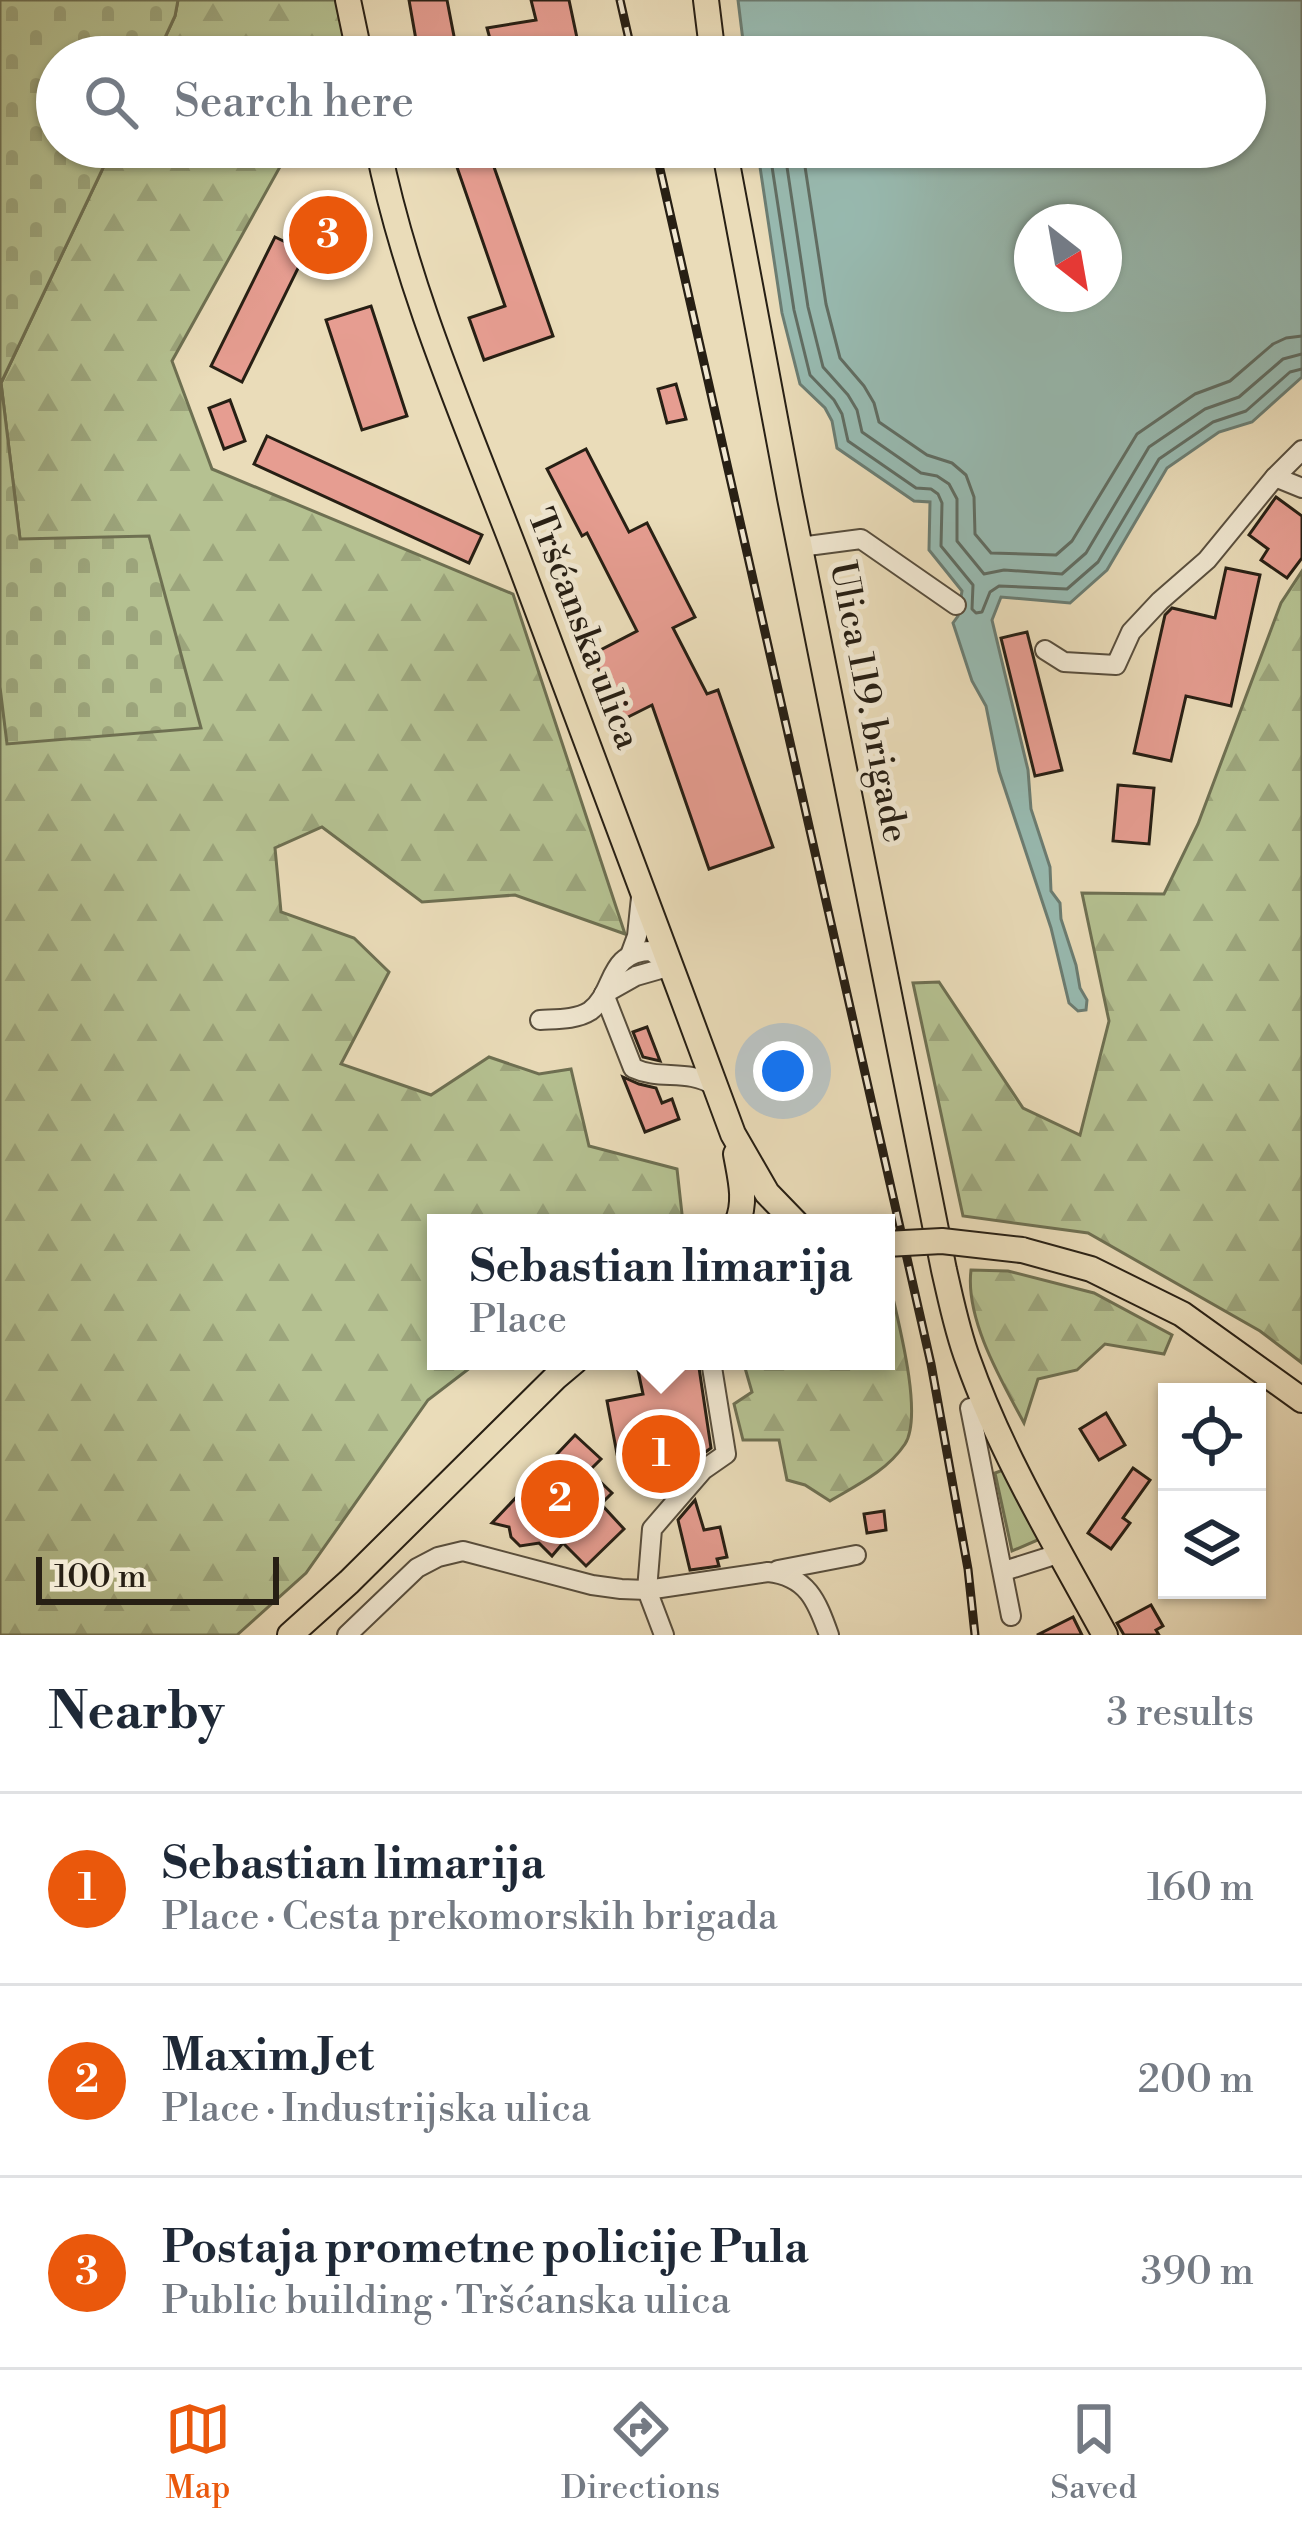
<!DOCTYPE html>
<html lang="en">
<head>
<meta charset="utf-8">
<style>
	body { margin:0; font-family:"Libre Bodoni",serif; background:#f6f6f7; color:#1f2937 }
	.controls { position:absolute; right:36px; bottom:36px; display:grid; overflow:hidden; border-radius:0px; box-shadow:0 3px 9px #0004 }
	.controls button { width:108px; height:108px; display:grid; place-items:center; padding:0; border:0; border-bottom:3px solid #e0e1e3; background:#fff; color:#1f2937; font:60px sans-serif }
	.compass { position:absolute; left:1014px; top:204px; width:108px; height:108px; border-radius:50%; background:#fff; box-shadow:0 3px 9px #0004; rotate:149deg }
	.scale { position:absolute; left:36px; bottom:30px; width:243px; box-sizing:border-box; padding-left:12px; border:6px solid #271f14; border-top:0; font-size:33px; line-height:42px; white-space:nowrap; color:#271f14; -webkit-text-stroke:9px #f1e8d2; paint-order:stroke }
	.you { position:absolute; left:783px; top:1071px; width:42px; height:42px; margin:-30px; border:9px solid #fff; border-radius:50%; background:#1a73e8; box-shadow:0 0 0 18px #1a73e833 }
	.badge { display:grid; place-items:center; width:78px; height:78px; border-radius:50%; background:#ea580c; color:#fff; font-size:39px; font-weight:700 }
	.pin { position:absolute; translate:-50% -50%; border:6px solid #fff; box-shadow:0 3px 12px #0006 }
	.popup { position:absolute; left:427px; top:1214px; width:468px; height:156px; box-sizing:border-box; display:grid; place-content:center; border-radius:0px; background:#fff; filter:drop-shadow(0 3px 9px #0005); font-size:39px; white-space:nowrap; color:#747a83 }
	.popup b { font-size:45px; color:#1f2937 }
	.popup::after { content:''; position:absolute; left:50%; top:100%; margin-left:-24px; border:24px solid transparent; border-top-color:#fff }
	.list { margin:0; padding:0; list-style:none }
	h2 { display:flex; justify-content:space-between; align-items:center; height:156px; margin:0; padding:0 48px; font-size:51px }
	h2 small { font-size:39px; font-weight:400; color:#747a83 }
	.list li { display:grid; grid-template-columns:78px 1fr auto; gap:36px; align-items:center; box-sizing:border-box; height:192px; padding:0 48px; border-top:3px solid #e0e1e3 }
	.list b { display:block; font-size:45px; white-space:nowrap }
	.list p { margin:0; font-size:39px; white-space:nowrap; color:#747a83 }
	.list em { font-size:39px; font-style:normal; color:#747a83 }
	.icon { flex:none; width:66px; height:66px; fill:none; stroke:currentColor; stroke-width:2; stroke-linecap:round; stroke-linejoin:round }
	.map { position:relative; flex:none; width:1302px; height:1635px; overflow:hidden }
	.search { position:absolute; background:#fff; box-shadow:0 3px 9px #0004; left:36px; right:36px; top:36px; height:132px; display:flex; align-items:center; gap:30px; box-sizing:border-box; padding:0 42px; border-radius:66px; color:#747a83; font-size:45px }
	.sheet { height:732px; background:#fff }
	nav { display:flex; justify-content:space-around; align-items:center; box-sizing:border-box; height:168px; border-top:3px solid #e0e1e3; background:#fff; font-size:33px; color:#747a83 }
	nav a { display:grid; justify-items:center; gap:6px }
	nav .on { color:#ea580c }
	.map>svg:first-child { display:block }
	.green { fill:#b5c191; stroke:#6e7052; stroke-width:3 }
	.forest { fill:url(#forest-firs); stroke:#6e7052; stroke-width:3 }
	.cemetery { fill:url(#cemetery-stones); stroke:#6e7052; stroke-width:3 }
	.water { fill:#98bbb2; stroke:#6b7d73; stroke-width:3; fill-rule:evenodd }
	.lines { fill:none; stroke-linecap:round; stroke-linejoin:round }
	.shore { stroke:#606d63; stroke-width:3 }
	.building { fill:#e69d91; stroke:#271f14; stroke-width:3 }
	.minor-casing { stroke:#584e3d; stroke-width:22 }
	.major-casing { stroke:#271f14; stroke-width:28 }
	.minor { stroke:#f1e8d2; stroke-width:18 }
	.major { stroke:#eadcb9; stroke-width:24 }
	.rail-casing { stroke:#271f14; stroke-width:9 }
	.rail { stroke:#f1e8d2; stroke-width:4.5; stroke-dasharray:14; stroke-linecap:butt }
	.major-bridge-casing { stroke:#271f14; stroke-width:28; stroke-linecap:butt }
	.major-bridge { stroke:#eadcb9; stroke-width:24 }
	.labels { text-anchor:middle; dominant-baseline:central; stroke-width:10; stroke-linejoin:round; paint-order:stroke }
	.street-label { font-size:36px; fill:#271f14; stroke:#f1e8d2 }
</style>
</head>
<body>
<div class="map">
<svg width="1302" height="1635" viewBox="0 0 1302 1635">
	<defs>
		<pattern id="forest-firs" width="22" height="20" patternUnits="userSpaceOnUse" patternTransform="scale(3)"><rect width="22" height="20" fill="#b5c191"/><path d="M5 1l3.5 6h-7zM16 11l3.5 6h-7z" fill="#9ca57c"/></pattern>
		<pattern id="cemetery-stones" width="16" height="16" patternUnits="userSpaceOnUse" patternTransform="scale(3)"><rect width="16" height="16" fill="#b5c191"/><path d="M2 7V4a2 2 0 0 1 4 0v3zM10 15v-3a2 2 0 0 1 4 0v3z" fill="#9ca57c"/></pattern>
	</defs>
	<rect width="100%" height="100%" fill="#eadcb9"/>
	<filter id="stains"><feTurbulence type="fractalNoise" baseFrequency=".00167" numOctaves="4"/><feColorMatrix values="0 0 0 0 .2 0 0 0 0 .09 0 0 0 0 .02 0 0 0 .5 -.17"/></filter>
	<radialGradient id="worn" r=".72"><stop offset=".6" stop-color="#630" stop-opacity="0"/><stop offset="1" stop-color="#630" stop-opacity=".3"/></radialGradient>
	<polygon class="green" points="1003,1470 1040,1539 1012,1551 995,1473"/>
	<g class="forest">
		<polygon points="178,0 336,0 346,48 341,57 156,57 175,16"/>
		<polygon points="113,147 291,147 172,361 212,469 513,594 625,934 515,895 422,902 322,827 275,848 281,912 354,938 389,972 341,1064 431,1095 489,1057 539,1074 571,1069 589,1146 677,1169 683,1223 436,1223 436,1361 479,1361 428,1400 306,1573 237,1635 0,1635 0,687 8,744 20,539 1,383"/>
		<polygon points="1302,571 1302,1363 1260,1331 1088,1233 963,1216 913,983 939,982 1023,1108 1080,1135 1109,1021 1082,893 1164,894 1198,824 1281,603"/>
		<path d="M 886,1268 C 894,1306 925,1413 905,1444 C 887,1471 857,1485 830,1501 L 805,1485 L 787,1480 L 779,1440 L 743,1440 L 734,1404 L 752,1392 L 743,1361 L 886,1361 Z"/>
		<path d="M 971,1270 L 1008,1271 L 1094,1293 L 1172,1335 L 1164,1354 L 1105,1344 L 1077,1370 L 1038,1379 L 1024,1423 C 1001,1380 965,1319 971,1270 Z"/>
	</g>
	<polygon class="cemetery" points="0,0 178,0 175,16 156,57 57,57 57,147 113,147 1,383 20,539 149,536 201,728 7,744 0,687"/>
	<path class="water" d="M 738,0 L 1302,0 L 1302,377 L 1252,422 L 1219,432 L 1167,468 L 1107,570 L 1070,603 L 1001,597 L 992,620 L 1028,770 L 1031,809 L 1050,867 L 1051,891 L 1060,903 L 1061,919 L 1076,965 L 1080,988 L 1087,1000 L 1086,1010 L 1078,1011 L 1069,1003 L 1051,928 L 999,771 L 986,706 L 972,681 L 953,623 L 958,616 L 962,591 L 929,550 L 930,502 L 914,501 L 837,448 L 832,421 L 825,408 L 800,384 L 782,313 L 757,147 L 1245,147 L 1245,57 L 745,57 ZM 1032,222 L 1104,222 L 1104,294 L 1032,294 Z"/>
	<g class="lines">
		<g class="shore">
			<polyline points="769,147 794,310 810,375 834,400 842,414 848,441 916,488 931,489 938,494 942,503 941,546 973,585 972,609 976,613 982,612 990,592 999,586 1067,589 1098,562 1159,459 1213,422 1246,411 1290,372 1302,369"/>
			<polyline points="784,147 808,307 823,367 848,395 857,410 862,432 921,473 937,476 949,484 957,499 957,541 984,574 1004,570 1062,574 1086,553 1149,447 1205,409 1239,397 1283,359 1302,354"/>
			<polyline points="802,147 826,304 840,358 864,386 874,403 879,422 927,455 952,463 966,475 974,497 975,534 991,553 1056,555 1072,541 1137,434 1195,394 1230,381 1273,344 1286,338 1302,336"/>
		</g>
	</g>
	<g class="building">
		<polygon points="409,0 447,0 458,57 419,57"/>
		<polygon points="531,0 569,0 581,57 495,57 487,28 536,20"/>
		<polygon points="450,147 487,147 553,336 484,360 469,318 505,306"/>
		<polygon points="336,209 352,249 319,262 303,222"/>
		<polygon points="275,237 306,252 242,382 211,366"/>
		<polygon points="371,306 407,416 362,430 326,320"/>
		<polygon points="676,384 686,419 667,423 658,389"/>
		<polygon points="230,400 245,441 224,449 209,408"/>
		<polygon points="267,436 482,535 469,563 254,464"/>
		<polygon points="586,449 629,532 647,523 695,617 673,628 707,694 718,690 773,847 709,869 652,705 624,719 591,655 637,631 587,533 582,536 547,469"/>
		<polygon points="1276,497 1302,516 1302,558 1287,578 1261,560 1268,549 1249,535"/>
		<polygon points="1226,568 1260,575 1231,706 1186,696 1171,761 1134,753 1165,615 1172,608 1215,618"/>
		<polygon points="1027,632 1062,770 1035,776 1001,638"/>
		<polygon points="1118,785 1154,788 1149,844 1113,841"/>
		<polygon points="647,1027 660,1061 643,1057 633,1032"/>
		<polygon points="623,1077 639,1084 656,1088 662,1103 672,1099 679,1119 645,1132"/>
		<polygon points="636,1361 698,1361 711,1448 700,1456 670,1461 671,1471 646,1476 641,1449 617,1454 607,1401 643,1394"/>
		<polygon points="1106,1413 1125,1445 1099,1460 1080,1429"/>
		<polygon points="575,1435 601,1459 589,1471 612,1493 601,1504 624,1529 586,1566 563,1543 552,1556 539,1543 520,1546 511,1537 509,1527 492,1523"/>
		<polygon points="1133,1468 1150,1480 1123,1518 1130,1523 1111,1549 1088,1533"/>
		<polygon points="695,1500 704,1530 720,1527 727,1557 717,1559 719,1566 690,1570 678,1520"/>
		<polygon points="884,1511 886,1530 867,1533 864,1514"/>
		<polygon points="1151,1605 1163,1626 1156,1630 1159,1635 1124,1635 1117,1623"/>
		<polygon points="1073,1617 1082,1635 1037,1635"/>
	</g>
	<g class="lines">
		<g class="minor-casing">
			<g id="minor">
				<polyline points="1275,477 1302,488"/>
				<polyline points="800,547 861,539 956,605"/>
				<polyline points="1045,650 1064,662 1116,665 1131,632 1160,601 1207,560 1275,477 1302,450"/>
				<polyline points="630,955 637,936 641,897"/>
				<path d="M 604,994 L 633,1068 C 661,1081 687,1068 715,1086"/>
				<polyline points="604,994 636,976 671,966"/>
				<path d="M 540,1020 C 556,1019 576,1020 590,1011 C 616,992 606,952 651,951 L 671,966"/>
				<polyline points="970,1408 1011,1616"/>
				<polyline points="778,1570 856,1555"/>
				<polyline points="1004,1571 1061,1553"/>
				<path d="M 347,1635 L 417,1568 L 438,1557 L 463,1551 L 592,1585 L 621,1589 L 647,1590 L 768,1572 C 807,1576 817,1601 829,1635"/>
				<polyline points="664,1635 647,1590 652,1529 703,1470 726,1454 711,1361"/>
			</g>
		</g>
		<g class="major-casing">
			<g id="major">
				<polyline points="348,0 360,57"/>
				<polyline points="706,0 713,57"/>
				<path d="M 378,147 C 407,290 467,425 519,561 C 592,752 662,943 733,1134 L 767,1193 L 796,1223"/>
				<path d="M 724,147 L 790,498 L 944,1270 C 951,1300 957,1331 968,1360 C 1002,1456 1056,1545 1105,1635"/>
				<path d="M 736,1154 C 740,1177 747,1201 737,1223"/>
				<polyline points="1022,1250 1091,1269 1182,1314 1302,1400"/>
				<polyline points="290,1635 349,1582 556,1377 575,1361"/>
			</g>
		</g>
		<use href="#minor" class="minor"/>
		<use href="#major" class="major"/>
		<g class="rail-casing">
			<g id="rail">
				<polyline points="620,0 633,57"/>
				<polyline points="655,147 931,1364 968,1569 975,1635"/>
			</g>
		</g>
		<use href="#rail" class="rail"/>
		<g class="major-bridge-casing">
			<polyline id="major-bridge" points="886,1244 942,1241 1022,1250"/>
		</g>
		<use href="#major-bridge" class="major-bridge"/>
	</g>
	<g class="labels">
		<g class="street-label">
			<text transform="translate(583 629) rotate(69)">Tršćanska ulica</text>
			<text transform="translate(868 702) rotate(79)">Ulica 119. brigade</text>
		</g>
	</g>
	<rect width="100%" height="100%" filter="url(#stains)"/>
	<rect width="100%" height="100%" fill="url(#worn)"/>
</svg>
<div class="controls">
<button><svg class="icon" aria-label="locate" viewBox="0 0 24 24"><circle cx="12" cy="12" r="6"/><path d="M12 2v4M12 18v4M2 12h4M18 12h4"/></svg></button>
<button><svg class="icon" aria-label="layers" viewBox="0 0 24 24"><path d="M12 4l9 5-9 5-9-5zM3 14l9 5 9-5"/></svg></button>
</div>
<svg class="compass" viewBox="-18 -18 36 36"><path d="M0-13l5 13h-10z" fill="#e53935"/><path d="M0 13l5-13h-10z" fill="#747a83"/></svg>
<div class="scale">100 m</div>
<div class="you"></div>
<div class="pin badge" style="left:661px;top:1454px">1</div>
<div class="popup"><b>Sebastian limarija</b>Place</div>
<div class="pin badge" style="left:560px;top:1499px">2</div>
<div class="pin badge" style="left:328px;top:235px">3</div>
<div class="search"><svg class="icon" aria-label="search" viewBox="0 0 24 24"><circle cx="10" cy="10" r="6"/><path d="M15 15l6 6"/></svg>Search here</div>
</div>
<section class="sheet">
<h2>Nearby<small>3 results</small></h2>
<ul class="list">
<li><span class="badge">1</span><div><b>Sebastian limarija</b><p>Place · Cesta prekomorskih brigada</p></div><em>160 m</em></li>
<li><span class="badge">2</span><div><b>Maxim Jet</b><p>Place · Industrijska ulica</p></div><em>200 m</em></li>
<li><span class="badge">3</span><div><b>Postaja prometne policije Pula</b><p>Public building · Tršćanska ulica</p></div><em>390 m</em></li>
</ul>
</section>
<nav>
<a class="on"><svg class="icon" aria-label="map" viewBox="0 0 24 24"><path d="M3 6l6-2 6 2 6-2v14l-6 2-6-2-6 2zM9 4v14M15 6v14"/></svg>Map</a>
<a><svg class="icon" aria-label="directions" viewBox="0 0 24 24"><path d="M12 3l9 9-9 9-9-9zM9 14v-3h6M13 9l2 2-2 2"/></svg>Directions</a>
<a><svg class="icon" aria-label="saved" viewBox="0 0 24 24"><path d="M7 4h10v16l-5-4-5 4z"/></svg>Saved</a>
</nav>
</body>
</html>
